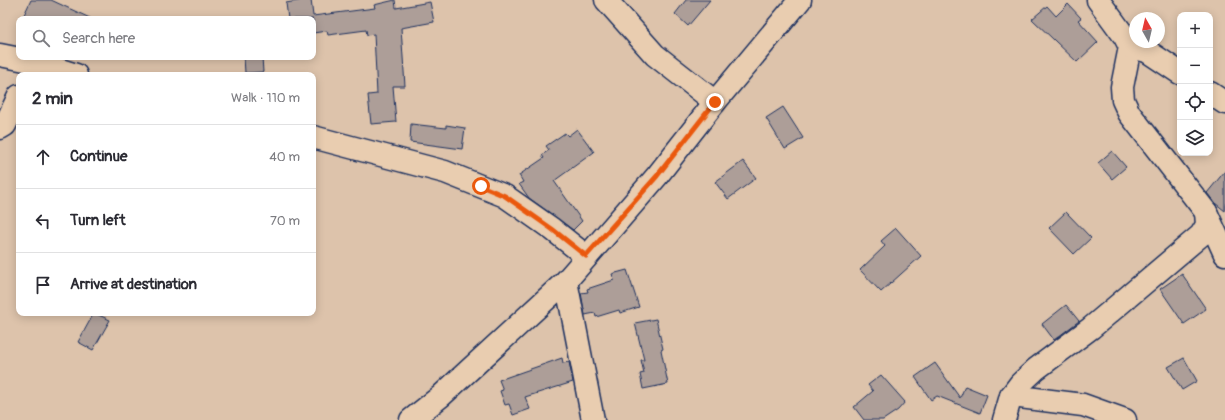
<!DOCTYPE html>
<html lang="en">
<head>
<meta charset="utf-8">
<style>
	body { margin:0; font-family:Pangolin,sans-serif; background:#f7f7f7; color:#2b2b33 }
	.controls { position:absolute; right:12px; top:12px; display:grid; overflow:hidden; border-radius:8px; box-shadow:0 2px 10px #0003 }
	.controls button { width:36px; height:36px; display:grid; place-items:center; padding:0; border:0; border-bottom:1px solid #e1e1e2; background:#fff; color:#2b2b33; font:20px sans-serif }
	.compass { position:absolute; left:1129px; top:12px; width:36px; height:36px; border-radius:50%; background:#fff; box-shadow:0 2px 10px #0003; rotate:352deg }
	.stop { position:absolute; width:12px; height:12px; margin:-9px; border:3px solid #ea580c; border-radius:50%; background:#fff }
	.stop.end { background:#ea580c; border-color:#fff; box-shadow:0 1px 4px #0008 }
	.list { margin:0; padding:0; list-style:none }
	h2 { display:flex; justify-content:space-between; align-items:center; height:52px; margin:0; padding:0 16px; font-size:17px }
	h2 small { font-size:13px; font-weight:400; color:#7c7c81 }
	.list li { display:grid; grid-template-columns:26px 1fr auto; gap:12px; align-items:center; box-sizing:border-box; height:64px; padding:0 16px; border-top:1px solid #e1e1e2 }
	.list b { display:block; font-size:15px; white-space:nowrap }
	.list em { font-size:13px; font-style:normal; color:#7c7c81 }
	.icon { flex:none; width:22px; height:22px; fill:none; stroke:currentColor; stroke-width:2; stroke-linecap:round; stroke-linejoin:round }
	.map { position:relative; flex:none; width:1225px; height:420px; overflow:hidden }
	.search { position:absolute; background:#fff; box-shadow:0 2px 10px #0003; left:16px; top:16px; width:300px; height:44px; display:flex; align-items:center; gap:10px; box-sizing:border-box; padding:0 14px; border-radius:8px; color:#7c7c81; font-size:15px }
	.panel { position:absolute; background:#fff; box-shadow:0 2px 10px #0003; left:16px; top:72px; width:300px; height:244px; border-radius:8px }
	.map>svg:first-child { display:block }
	.building { fill:#ad9e98; stroke:#1b2f5e }
	.lines { fill:none; stroke-linecap:round; stroke-linejoin:round }
	.minor-casing { stroke:#1b2f5e; stroke-width:25 }
	.minor { stroke:#e9cdb0; stroke-width:22 }
	.route { stroke:#ea580c; stroke-width:5 }
</style>
</head>
<body>
<div class="map">
<svg width="1225" height="420" viewBox="0 0 1225 420">
	<rect width="100%" height="100%" fill="#ddc3ab"/>
	<filter id="ink" filterUnits="userSpaceOnUse"><feTurbulence type="fractalNoise" baseFrequency=".025" numOctaves="2"/><feDisplacementMap in="SourceGraphic" scale="8" xChannelSelector="R" yChannelSelector="G"/><feConvolveMatrix kernelMatrix="1 2 1 2 8 2 1 2 1" color-interpolation-filters="sRGB"/></filter>
	<g filter="url(#ink)">
		<g class="building">
			<polygon points="31,0 51,0 92,19 22,19"/>
			<polygon points="303,0 311,0 313,16 375,8 374,5 395,0 396,8 430,2 434,22 401,28 405,86 393,86 396,122 371,124 368,95 377,94 374,34 367,35 366,30 328,35 327,31 313,33 313,19 288,19 286,3"/>
			<polygon points="686,0 710,0 688,26 675,14"/>
			<polygon points="1068,4 1081,18 1078,20 1098,42 1077,62 1032,19 1047,6 1056,16"/>
			<polygon points="244,57 262,57 263,72 245,73"/>
			<polygon points="783,107 803,138 785,149 766,118"/>
			<polygon points="411,124 446,128 446,125 465,128 462,149 410,142"/>
			<polygon points="577,129 594,152 554,181 582,221 573,230 529,198 519,184 523,182 519,175 544,158 542,155 549,150 546,146 565,133 568,136"/>
			<polygon points="1112,151 1126,167 1112,179 1098,163"/>
			<polygon points="743,161 756,178 728,199 715,182"/>
			<polygon points="1225,171 1225,211 1215,203 1207,193"/>
			<polygon points="1066,212 1091,238 1074,254 1049,228"/>
			<polygon points="896,228 921,256 881,292 860,270 885,246 881,241"/>
			<polygon points="627,270 639,307 620,313 619,310 596,317 595,313 585,315 581,293 588,292 587,289 614,280 612,274"/>
			<polygon points="1182,274 1206,309 1184,324 1160,289"/>
			<polygon points="1066,305 1079,321 1054,340 1042,324"/>
			<polygon points="94,313 110,320 93,350 78,342"/>
			<polygon points="656,319 663,349 661,350 668,384 643,389 640,374 644,373 641,360 644,360 635,323"/>
			<polygon points="562,358 563,363 569,362 573,382 525,397 530,409 513,415 509,404 505,405 500,391 503,390 499,380"/>
			<polygon points="1184,358 1197,381 1182,390 1168,367"/>
			<polygon points="935,363 960,398 965,386 987,395 980,413 937,396 931,400 915,377"/>
			<polygon points="881,375 905,402 898,410 883,420 864,420 854,407 873,391 868,385"/>
		</g>
		<g class="lines">
			<g class="minor-casing">
				<g id="minor">
					<polyline points="606,0 655,55 715,102"/>
					<polyline points="1098,0 1125,37 1130,47 1122,87 1123,100 1129,113 1206,212 1225,254"/>
					<polyline points="1130,47 1147,51 1180,73"/>
					<polyline points="0,55 35,62 76,75"/>
					<polyline points="1210,93 1225,103"/>
					<polyline points="0,128 5,125 19,96"/>
					<polyline points="313,137 445,172 505,196 552,229 586,256"/>
					<polyline points="566,281 593,420"/>
					<polyline points="1011,396 1083,405 1125,420"/>
					<polyline points="411,420 441,396 566,281 657,176 715,102 800,0"/>
					<polyline points="1004,420 1011,396 1020,384 1036,369 1091,328 1201,235 1207,225 1206,212"/>
				</g>
			</g>
			<use href="#minor" class="minor"/>
		</g>
	</g>
	<g class="lines" filter="url(#ink)">
		<polyline class="route" points="481,186 505,196 552,229 586,256 657,176 715,102"/>
	</g>
</svg>
<div class="controls">
<button>+</button>
<button>−</button>
<button><svg class="icon" aria-label="locate" viewBox="0 0 24 24"><circle cx="12" cy="12" r="6"/><path d="M12 2v4M12 18v4M2 12h4M18 12h4"/></svg></button>
<button><svg class="icon" aria-label="layers" viewBox="0 0 24 24"><path d="M12 4l9 5-9 5-9-5zM3 14l9 5 9-5"/></svg></button>
</div>
<svg class="compass" viewBox="-18 -18 36 36"><path d="M0-13l5 13h-10z" fill="#e53935"/><path d="M0 13l5-13h-10z" fill="#7c7c81"/></svg>
<div class="stop" style="left:481px;top:186px"></div>
<div class="stop end" style="left:715px;top:102px"></div>
<div class="search"><svg class="icon" aria-label="search" viewBox="0 0 24 24"><circle cx="10" cy="10" r="6"/><path d="M15 15l6 6"/></svg>Search here</div>
<section class="panel">
<h2>2 min<small>Walk · 110 m</small></h2>
<ul class="list">
<li><svg class="icon" aria-label="ahead" viewBox="0 0 24 24"><path d="M12 20V5M6 11l6-6 6 6"/></svg><div><b>Continue</b></div><em>40 m</em></li>
<li><svg class="icon" aria-label="left" viewBox="0 0 24 24"><path d="M17 20v-9H6M10 6l-5 5 5 5"/></svg><div><b>Turn left</b></div><em>70 m</em></li>
<li><svg class="icon" aria-label="arrive" viewBox="0 0 24 24"><path d="M6 21V4h12l-3 4 3 4H6"/></svg><div><b>Arrive at destination</b></div></li>
</ul>
</section>
</div>
</body>
</html>
